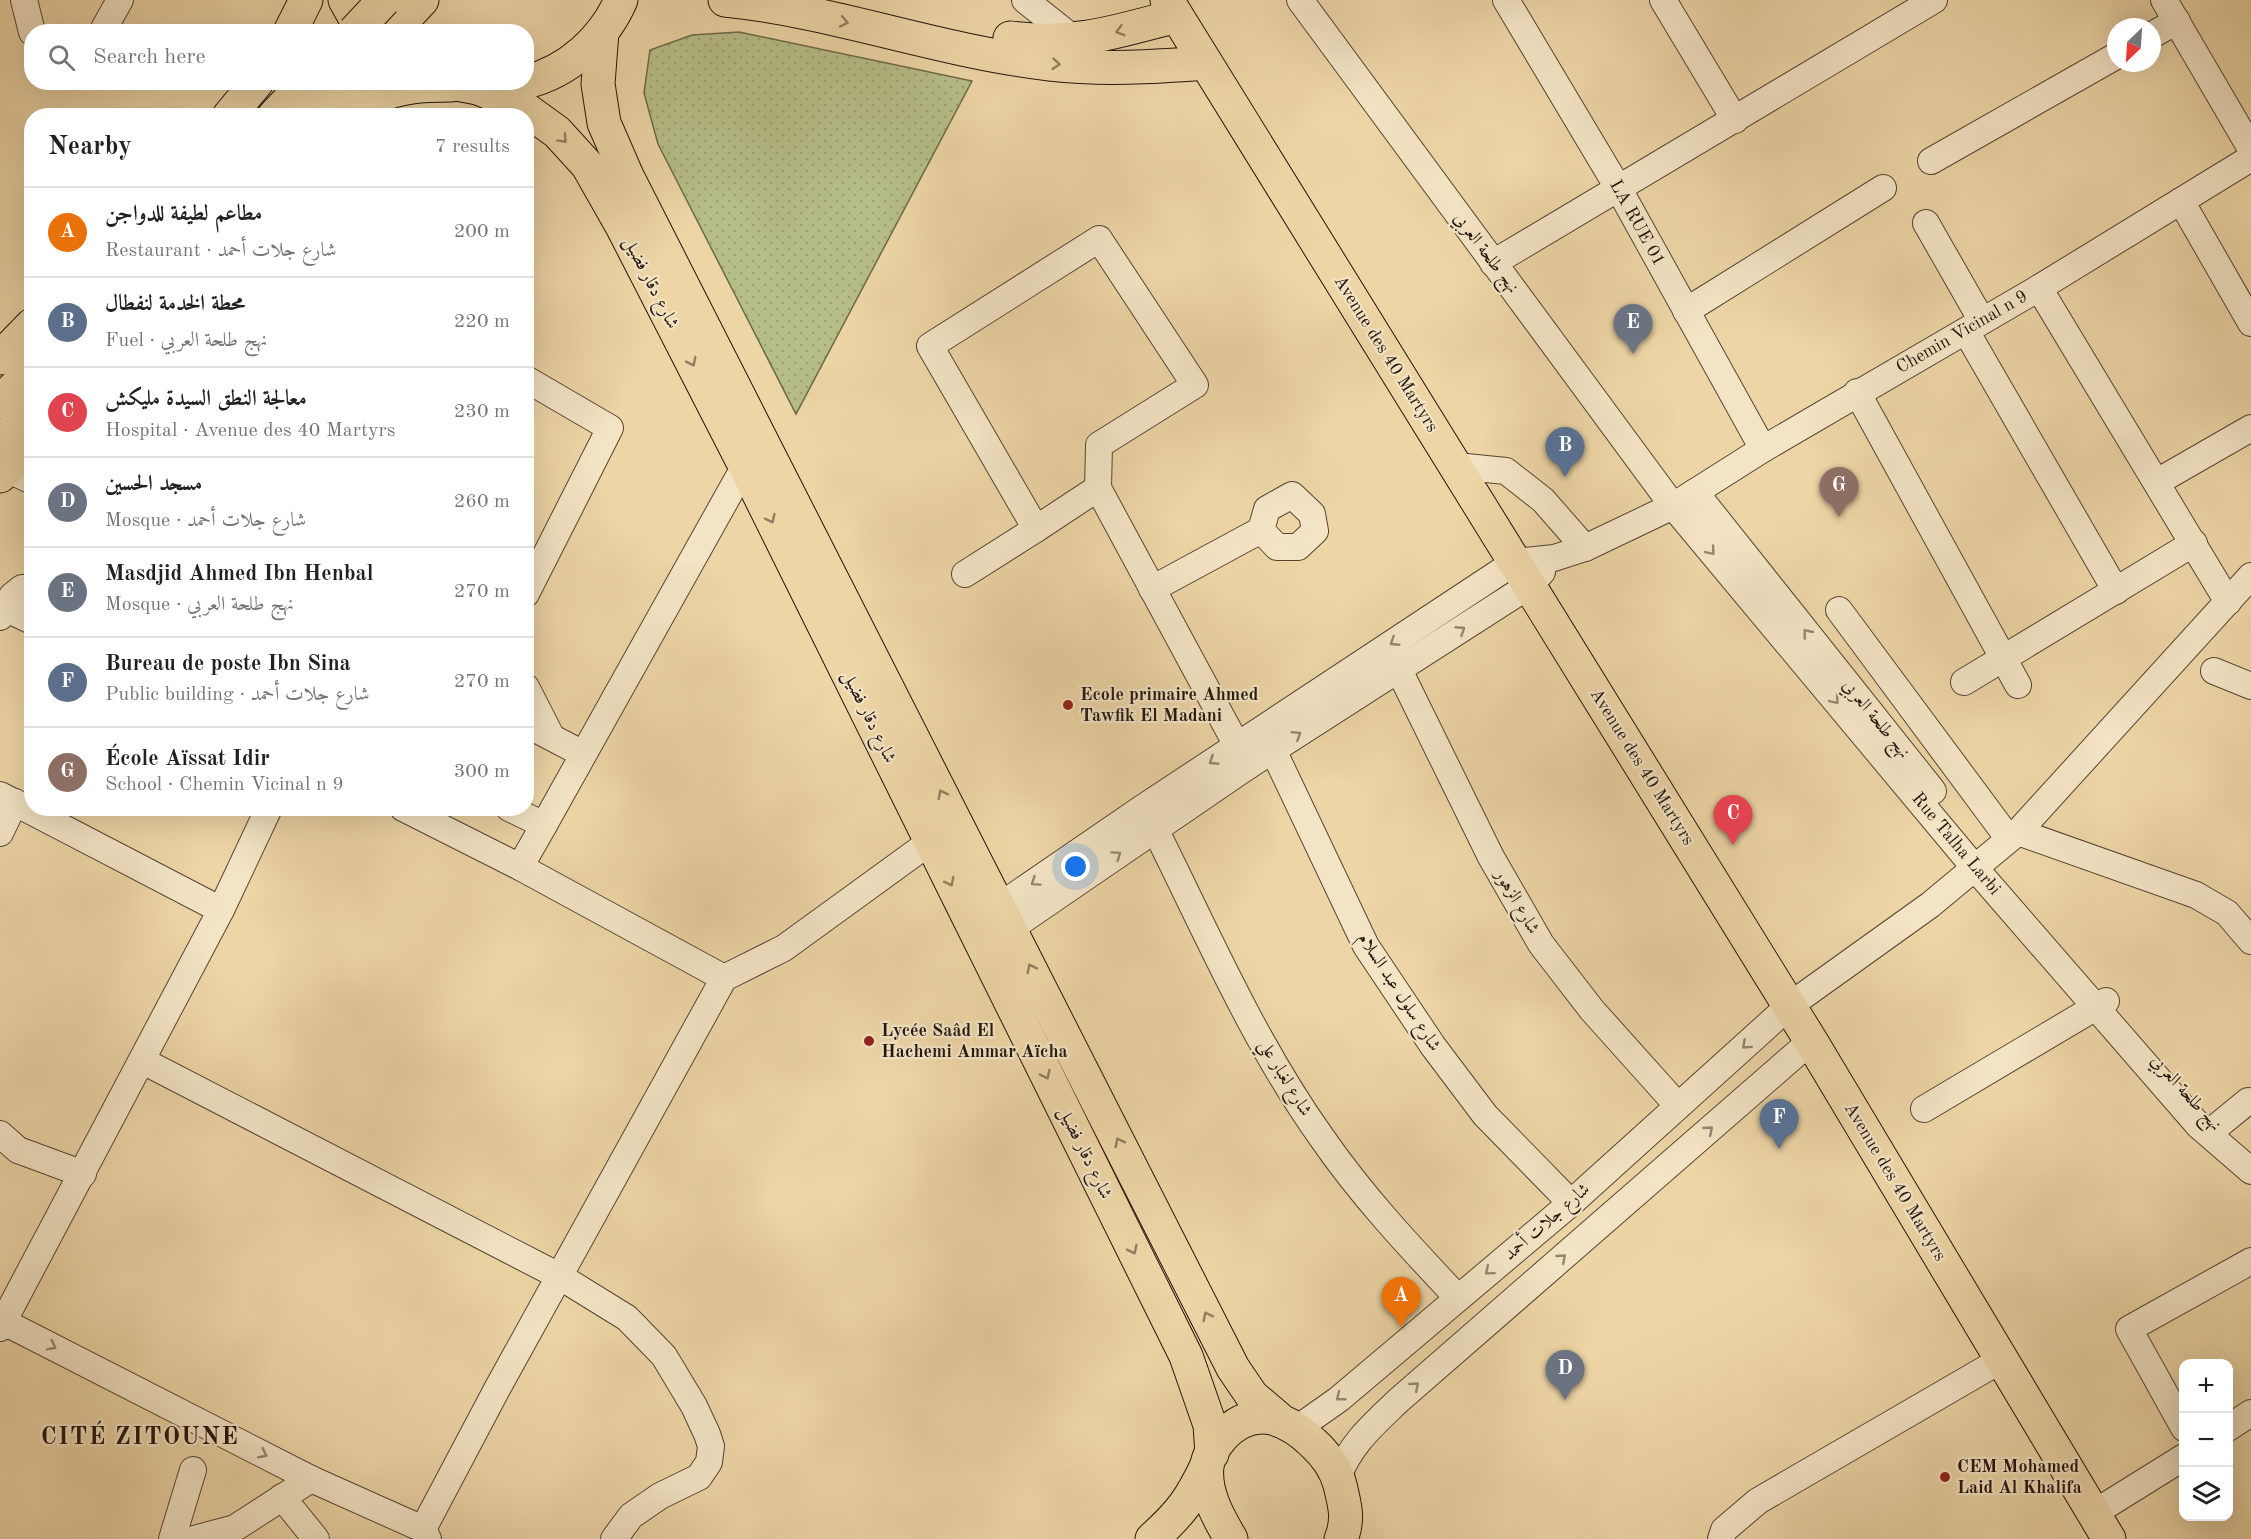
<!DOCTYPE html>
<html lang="en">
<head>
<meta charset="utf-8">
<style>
	body { margin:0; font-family:"Old Standard TT",Amiri,serif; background:#f2f2f2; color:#202124 }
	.controls { position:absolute; right:18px; bottom:18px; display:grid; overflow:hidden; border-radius:12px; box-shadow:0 6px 24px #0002 }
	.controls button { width:54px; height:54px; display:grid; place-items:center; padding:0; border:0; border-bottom:2px solid #e0e0e0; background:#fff; color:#202124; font:30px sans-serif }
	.compass { position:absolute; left:2107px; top:18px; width:54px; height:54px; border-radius:50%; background:#fff; box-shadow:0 6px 24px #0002; rotate:205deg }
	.you { position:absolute; left:1076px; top:867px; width:21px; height:21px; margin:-15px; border:4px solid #fff; border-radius:50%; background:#1a73e8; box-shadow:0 0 0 9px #1a73e833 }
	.badge { display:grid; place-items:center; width:39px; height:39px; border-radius:50%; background:#8f2418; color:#fff; font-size:20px; font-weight:700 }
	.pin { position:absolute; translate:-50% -50px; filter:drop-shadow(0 2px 3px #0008) }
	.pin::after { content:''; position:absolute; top:32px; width:21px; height:18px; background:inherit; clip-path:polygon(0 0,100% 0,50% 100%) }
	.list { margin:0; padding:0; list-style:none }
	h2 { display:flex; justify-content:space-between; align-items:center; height:78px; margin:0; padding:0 24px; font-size:26px }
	h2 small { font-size:20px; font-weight:400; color:#757577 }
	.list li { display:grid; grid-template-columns:39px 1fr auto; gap:18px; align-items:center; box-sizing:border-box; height:90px; padding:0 24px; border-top:2px solid #e0e0e0 }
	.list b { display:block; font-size:22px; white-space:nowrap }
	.list p { margin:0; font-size:20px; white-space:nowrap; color:#757577 }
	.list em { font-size:20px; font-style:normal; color:#757577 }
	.icon { flex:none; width:33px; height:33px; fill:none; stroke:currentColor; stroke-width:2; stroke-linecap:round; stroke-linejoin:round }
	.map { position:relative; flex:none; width:2251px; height:1539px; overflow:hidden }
	.search { position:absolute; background:#fff; box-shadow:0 6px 24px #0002; left:24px; top:24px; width:510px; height:66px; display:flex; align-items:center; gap:15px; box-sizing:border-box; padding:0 21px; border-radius:24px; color:#757577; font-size:22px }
	.panel { position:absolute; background:#fff; box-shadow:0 6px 24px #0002; left:24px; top:108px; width:510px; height:708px; border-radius:24px }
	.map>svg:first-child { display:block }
	.garden { fill:url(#garden-dots); stroke:#6c694a; stroke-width:1.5 }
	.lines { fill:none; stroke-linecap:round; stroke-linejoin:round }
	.minor-casing { stroke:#543; stroke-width:28 }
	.major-casing { stroke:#22140d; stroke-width:35 }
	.highway-casing { stroke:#22140d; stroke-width:35 }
	.minor { stroke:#f3e4c5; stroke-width:26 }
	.major { stroke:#edd5a6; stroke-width:33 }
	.highway { stroke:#edd5a6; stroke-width:33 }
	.highway-bridge-casing { stroke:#22140d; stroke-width:35; stroke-linecap:butt }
	.highway-bridge { stroke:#edd5a6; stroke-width:33 }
	.oneway { stroke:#927e61 }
	.oneway2 { stroke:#958672 }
	.poi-dot { fill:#8f2418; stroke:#f3e4c5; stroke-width:2 }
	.labels { text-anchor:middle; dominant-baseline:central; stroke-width:4.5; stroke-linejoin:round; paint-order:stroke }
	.street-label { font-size:18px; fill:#22140d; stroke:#f3e4c5 }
	.poi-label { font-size:18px; font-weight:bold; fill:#22140d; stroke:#f3e4c5; text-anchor:start }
	.district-label { font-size:24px; font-weight:bold; letter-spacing:1.5px; fill:#22140d; stroke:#f3e4c5 }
</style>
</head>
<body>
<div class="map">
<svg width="2251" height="1539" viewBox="0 0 2251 1539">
	<defs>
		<pattern id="garden-dots" width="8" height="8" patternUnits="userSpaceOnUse" patternTransform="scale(1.5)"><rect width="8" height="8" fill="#b6be88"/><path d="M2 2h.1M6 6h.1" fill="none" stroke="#9ca274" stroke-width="1.8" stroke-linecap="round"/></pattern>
	</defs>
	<rect width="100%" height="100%" fill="#edd5a6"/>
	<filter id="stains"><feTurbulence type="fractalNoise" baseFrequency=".00333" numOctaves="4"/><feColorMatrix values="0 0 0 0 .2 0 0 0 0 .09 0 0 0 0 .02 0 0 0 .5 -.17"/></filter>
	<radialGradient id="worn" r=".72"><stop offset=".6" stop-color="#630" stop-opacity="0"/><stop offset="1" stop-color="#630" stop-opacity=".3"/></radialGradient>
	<polygon class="garden" points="739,32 972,81 796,414 658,144 644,93 650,50 692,35"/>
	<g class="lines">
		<g class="minor-casing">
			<g id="minor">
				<polyline points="24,0 32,32"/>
				<polyline points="1025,0 1075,40"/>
				<polyline points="1300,0 1673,506 1974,867 2199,1126 2251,1171"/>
				<polyline points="1506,0 1620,191 1763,449"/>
				<polyline points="1663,0 1735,120"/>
				<polyline points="2164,0 2251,149"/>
				<polyline points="102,32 120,0"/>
				<polyline points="2152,35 2177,21"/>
				<polyline points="1931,161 2116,56"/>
				<polyline points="2181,201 2251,323"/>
				<polyline points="1926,223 1982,321"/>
				<polyline points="1493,263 1934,0"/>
				<polyline points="2039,288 2228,602"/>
				<polyline points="1686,311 1883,188"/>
				<polyline points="1966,331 2116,591"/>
				<polyline points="526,379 610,428 526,594"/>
				<polyline points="1857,392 2018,685"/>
				<polyline points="1456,466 1506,471 1543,500 1585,548"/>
				<polyline points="7,469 32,481"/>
				<polyline points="2157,482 2251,428"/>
				<polyline points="1098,488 1036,529 930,346 1099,239 1195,385 1099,445 1098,488 1248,766"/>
				<polyline points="1695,492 1933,791"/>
				<polyline points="965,574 1036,529"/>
				<polyline points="1152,589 1261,530 1277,547 1298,547 1315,531 1312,514 1292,495 1267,509 1261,530"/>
				<polyline points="0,606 32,621"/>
				<polyline points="1839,610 2009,839"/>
				<polyline points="0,617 12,596 22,588 32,589"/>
				<polyline points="1399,670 1491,857 1541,944 1592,1010 1678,1106"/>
				<polyline points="2214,671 2251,686"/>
				<polyline points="1964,682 2194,543"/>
				<polyline points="526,687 551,736"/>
				<polyline points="526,724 583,754"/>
				<polyline points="1273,750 1366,946 1433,1046 1485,1115 1571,1203"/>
				<polyline points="0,795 221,910"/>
				<polyline points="403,808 520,867 724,978"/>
				<polyline points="509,808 544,825 752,453"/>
				<path d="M 1155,829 C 1207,933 1254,1043 1322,1138 C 1362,1196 1410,1247 1458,1298"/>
				<polyline points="2018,832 2196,895 2227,913 2251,941"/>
				<polyline points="0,833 15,802"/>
				<polyline points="520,867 544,825"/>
				<polyline points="985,916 1141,809 1515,562 1554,558 1585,548 1673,506 1763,449 2039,288 2251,158"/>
				<polyline points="995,939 1248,766 1530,585 1542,572"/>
				<polyline points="143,1061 559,1276 627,1318 664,1356 694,1406 707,1434 711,1446 709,1462 699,1477 660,1496 631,1516 614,1539"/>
				<polyline points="1924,1109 2106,1001"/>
				<polyline points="2215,1128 2248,1101 2251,1102"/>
				<polyline points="0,1134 18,1150 83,1174"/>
				<polyline points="0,1320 311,1479 423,1529 428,1539"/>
				<polyline points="0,1328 221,910 269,808"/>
				<polyline points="1298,1428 1339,1399 1571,1203 1789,1006 1930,905 2018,832 2251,576"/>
				<polyline points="2184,1428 2129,1329 2251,1261"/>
				<polyline points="2228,1428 2251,1413"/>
				<path d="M 1338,1477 C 1351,1443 1373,1425 1399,1400 L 1811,1041"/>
				<polyline points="282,1497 316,1539"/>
				<polyline points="2094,1513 2184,1457"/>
				<polyline points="423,1529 497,1389 724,978 784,948 930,842"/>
				<polyline points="172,1539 193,1470"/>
				<polyline points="194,1539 235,1528 311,1479"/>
				<polyline points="1721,1539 1724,1530 1758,1501 2001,1360"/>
			</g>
		</g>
		<g class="major-casing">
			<g id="major">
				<path d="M 725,0 C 834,11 942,52 1050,64 C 1102,70 1153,67 1205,63"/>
				<polyline points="1167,0 1811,1041 2109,1539"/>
				<polyline points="602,32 598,84 604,123 627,176 1233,1368 1252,1396 1278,1418"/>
				<path d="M 1010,38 C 1075,46 1115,32 1176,16"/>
				<polyline points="478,88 521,106 557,132 588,166 622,226 745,466 1186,1356 1210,1425 1212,1454"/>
				<path d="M 1152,1539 C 1181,1513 1191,1499 1207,1465"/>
				<path d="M 1231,1539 C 1218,1517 1204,1492 1207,1466 C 1208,1456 1216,1444 1222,1437 C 1252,1404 1285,1416 1313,1443 C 1325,1454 1336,1469 1340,1485 C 1345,1505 1349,1520 1341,1539"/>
			</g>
		</g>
		<g class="highway-casing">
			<g id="highway">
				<polyline points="345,0 354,16 366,32"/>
				<polyline points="290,32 306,0"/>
				<polyline points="392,32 422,0"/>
				<polyline points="445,82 478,88 524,82"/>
				<path d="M 526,82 C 568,72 604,39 621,0"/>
				<polyline points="229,116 257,82"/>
				<polyline points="274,116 306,82"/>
				<polyline points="313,116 344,82"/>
				<path d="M 351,116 C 358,110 365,104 373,99 C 396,86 426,85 451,85"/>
				<polyline points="0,358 32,325"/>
				<polyline points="0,402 32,370"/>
				<polyline points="0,442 32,411"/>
				<polyline points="0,476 32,443"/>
			</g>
		</g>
		<use href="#minor" class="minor"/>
		<use href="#major" class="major"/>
		<use href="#highway" class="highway"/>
		<g class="highway-bridge-casing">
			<polyline id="highway-bridge" points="354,32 384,0"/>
		</g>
		<use href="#highway-bridge" class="highway-bridge"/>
	</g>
	<defs><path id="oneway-chevron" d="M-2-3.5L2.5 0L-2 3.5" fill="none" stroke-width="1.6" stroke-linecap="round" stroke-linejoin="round" transform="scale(1.5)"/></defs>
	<g class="oneway">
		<use href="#oneway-chevron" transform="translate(844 22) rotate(12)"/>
		<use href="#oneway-chevron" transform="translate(1120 31) rotate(164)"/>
		<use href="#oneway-chevron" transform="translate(1056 64) rotate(5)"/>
		<use href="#oneway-chevron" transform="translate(563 139) rotate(47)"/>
		<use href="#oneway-chevron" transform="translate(692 362) rotate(63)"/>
		<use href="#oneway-chevron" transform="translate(771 519) rotate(64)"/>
		<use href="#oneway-chevron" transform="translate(942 794) rotate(-117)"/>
		<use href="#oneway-chevron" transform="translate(950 882) rotate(63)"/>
		<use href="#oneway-chevron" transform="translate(1031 968) rotate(-117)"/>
		<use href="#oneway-chevron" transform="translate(1046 1075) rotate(64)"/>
		<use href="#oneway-chevron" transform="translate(1119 1142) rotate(-117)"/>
		<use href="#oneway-chevron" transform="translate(1133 1250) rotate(64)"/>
		<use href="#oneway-chevron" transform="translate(1207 1316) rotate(-117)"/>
	</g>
	<g class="oneway2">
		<use href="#oneway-chevron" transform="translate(1711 551) rotate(50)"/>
		<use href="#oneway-chevron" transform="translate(1461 630) rotate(-33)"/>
		<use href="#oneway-chevron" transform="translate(1807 633) rotate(-129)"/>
		<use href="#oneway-chevron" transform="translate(1394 642) rotate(147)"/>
		<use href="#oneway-chevron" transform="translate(1835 700) rotate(50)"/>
		<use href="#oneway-chevron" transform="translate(1297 735) rotate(-32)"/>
		<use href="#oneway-chevron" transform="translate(1213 761) rotate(147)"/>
		<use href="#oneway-chevron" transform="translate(1117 855) rotate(-35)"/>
		<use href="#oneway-chevron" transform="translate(1035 882) rotate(146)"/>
		<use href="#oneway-chevron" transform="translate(1746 1045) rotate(138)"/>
		<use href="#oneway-chevron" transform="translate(1709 1130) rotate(-41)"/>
		<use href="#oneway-chevron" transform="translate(1562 1258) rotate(-41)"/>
		<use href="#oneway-chevron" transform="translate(1489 1271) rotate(140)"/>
		<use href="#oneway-chevron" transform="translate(52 1346) rotate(27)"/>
		<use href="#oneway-chevron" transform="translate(1415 1386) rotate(-41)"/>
		<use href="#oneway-chevron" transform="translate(1340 1397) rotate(142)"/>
		<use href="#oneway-chevron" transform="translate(263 1454) rotate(27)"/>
	</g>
	<g class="poi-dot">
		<circle cx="1068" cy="705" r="6"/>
		<circle cx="869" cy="1041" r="6"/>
		<circle cx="1945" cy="1477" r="6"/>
	</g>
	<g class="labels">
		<g class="street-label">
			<text transform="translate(1637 223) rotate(61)">LA RUE 01</text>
			<text transform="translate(1486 253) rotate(53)">نهج طلحة العربي</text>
			<text transform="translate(651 283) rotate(63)">شارع دقار فضيل</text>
			<text transform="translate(1962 332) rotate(-30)">Chemin Vicinal n 9</text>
			<text transform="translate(1386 354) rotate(58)">Avenue des 40 Martyrs</text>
			<text transform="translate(869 717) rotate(64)">شارع دقار فضيل</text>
			<text transform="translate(1876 719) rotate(51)">نهج طلحة العربي</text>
			<text transform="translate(1642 767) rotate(58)">Avenue des 40 Martyrs</text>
			<text transform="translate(1956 844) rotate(50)">Rue Talha Larbi</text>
			<text transform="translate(1517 902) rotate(60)">شارع الزهور</text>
			<text transform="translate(1399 992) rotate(57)">شارع سلول عبد السلام</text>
			<text transform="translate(1285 1078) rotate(59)">شارع لغبار علي</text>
			<text transform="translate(2186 1093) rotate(48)">نهج طلحة العربي</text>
			<text transform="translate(1085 1153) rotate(64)">شارع دقار فضيل</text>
			<text transform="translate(1895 1182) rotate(59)">Avenue des 40 Martyrs</text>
			<text transform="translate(1547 1222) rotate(-41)">شارع جلات أحمد</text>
		</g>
		<g class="poi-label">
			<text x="1080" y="695">Ecole primaire Ahmed<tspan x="1080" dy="21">Tawfik El Madani</tspan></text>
			<text x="881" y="1031">Lycée Saâd El<tspan x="881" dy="21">Hachemi Ammar Aïcha</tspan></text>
			<text x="1957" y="1467">CEM Mohamed<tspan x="1957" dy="21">Laid Al Khalifa</tspan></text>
		</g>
		<g class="district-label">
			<text x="140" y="1438">CITÉ ZITOUNE</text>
		</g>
	</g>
	<rect width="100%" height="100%" filter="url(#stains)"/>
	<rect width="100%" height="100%" fill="url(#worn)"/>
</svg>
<div class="controls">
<button>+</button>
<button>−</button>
<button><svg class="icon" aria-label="layers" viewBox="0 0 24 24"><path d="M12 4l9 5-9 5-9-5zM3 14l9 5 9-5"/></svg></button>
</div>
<svg class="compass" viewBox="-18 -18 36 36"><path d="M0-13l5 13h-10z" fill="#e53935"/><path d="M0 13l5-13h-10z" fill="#757577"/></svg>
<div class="you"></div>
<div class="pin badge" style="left:1401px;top:1327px;background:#e8710a">A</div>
<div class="pin badge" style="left:1565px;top:477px;background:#5c6f8a">B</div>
<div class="pin badge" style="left:1733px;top:845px;background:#e0444e">C</div>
<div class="pin badge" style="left:1565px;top:1400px;background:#6b7280">D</div>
<div class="pin badge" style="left:1633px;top:354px;background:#6b7280">E</div>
<div class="pin badge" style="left:1779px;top:1149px;background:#5c6f8a">F</div>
<div class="pin badge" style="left:1839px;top:517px;background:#8d6e63">G</div>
<div class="search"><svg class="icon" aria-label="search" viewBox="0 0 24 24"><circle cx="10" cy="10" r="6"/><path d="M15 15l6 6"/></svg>Search here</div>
<section class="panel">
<h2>Nearby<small>7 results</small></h2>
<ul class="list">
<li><span class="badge" style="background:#e8710a">A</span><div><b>مطاعم لطيفة للدواجن</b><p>Restaurant · شارع جلات أحمد</p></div><em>200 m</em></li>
<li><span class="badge" style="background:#5c6f8a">B</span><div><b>محطة الخدمة لنفطال</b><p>Fuel · نهج طلحة العربي</p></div><em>220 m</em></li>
<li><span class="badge" style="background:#e0444e">C</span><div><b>معالجة النطق السيدة مليكش</b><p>Hospital · Avenue des 40 Martyrs</p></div><em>230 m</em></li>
<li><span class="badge" style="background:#6b7280">D</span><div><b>مسجد الحسين</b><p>Mosque · شارع جلات أحمد</p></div><em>260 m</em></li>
<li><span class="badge" style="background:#6b7280">E</span><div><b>Masdjid Ahmed Ibn Henbal</b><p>Mosque · نهج طلحة العربي</p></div><em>270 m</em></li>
<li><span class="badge" style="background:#5c6f8a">F</span><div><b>Bureau de poste Ibn Sina</b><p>Public building · شارع جلات أحمد</p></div><em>270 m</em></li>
<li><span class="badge" style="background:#8d6e63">G</span><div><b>École Aïssat Idir</b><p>School · Chemin Vicinal n 9</p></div><em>300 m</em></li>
</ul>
</section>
</div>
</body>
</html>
